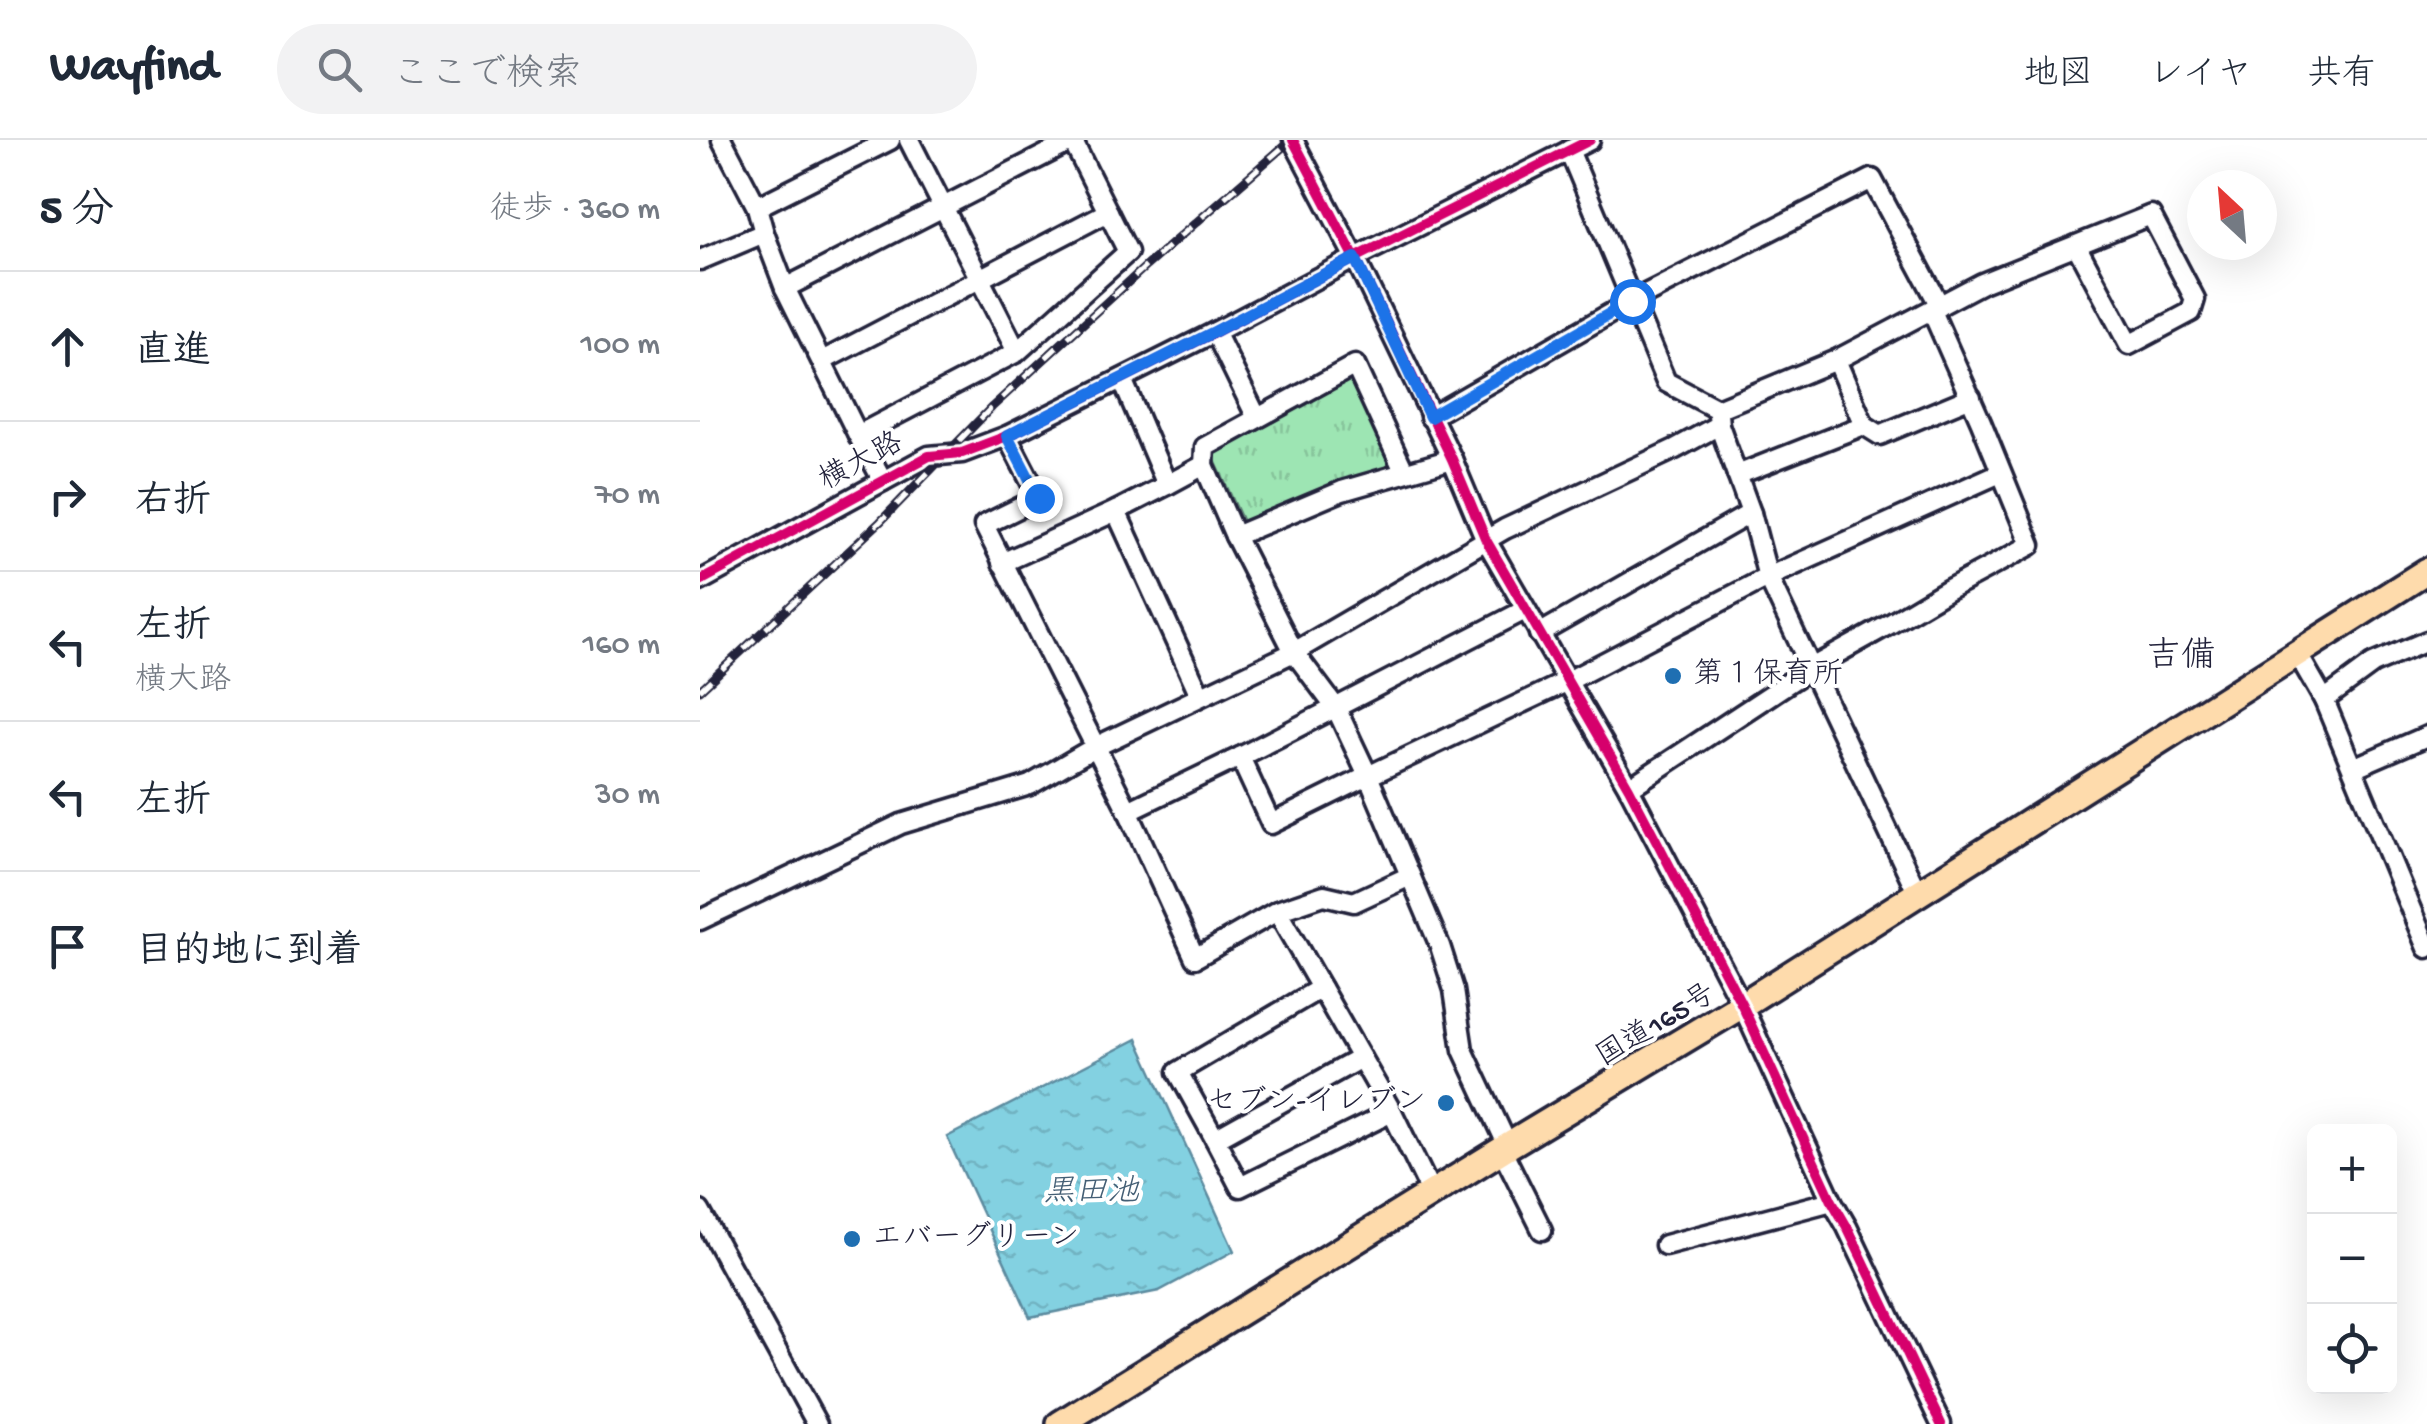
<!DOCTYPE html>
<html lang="ja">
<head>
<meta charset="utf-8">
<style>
	body { margin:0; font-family:"Gochi Hand","Klee One",sans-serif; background:#f2f2f3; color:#1f2937 }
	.controls { position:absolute; right:30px; bottom:30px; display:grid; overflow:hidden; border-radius:15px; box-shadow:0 10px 40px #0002 }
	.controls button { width:90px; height:90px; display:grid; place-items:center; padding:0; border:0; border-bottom:2px solid #e0e1e3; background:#fff; color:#1f2937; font:50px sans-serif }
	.compass { position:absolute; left:1487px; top:30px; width:90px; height:90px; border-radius:50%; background:#fff; box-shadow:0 10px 40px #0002; rotate:334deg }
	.stop { position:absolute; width:30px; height:30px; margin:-22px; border:8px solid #1a73e8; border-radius:50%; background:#fff }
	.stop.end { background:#1a73e8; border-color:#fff; box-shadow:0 2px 10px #0008 }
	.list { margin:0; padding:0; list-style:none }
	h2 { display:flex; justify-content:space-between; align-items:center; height:130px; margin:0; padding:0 40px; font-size:42px }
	h2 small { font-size:32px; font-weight:400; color:#747a83 }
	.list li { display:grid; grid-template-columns:65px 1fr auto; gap:30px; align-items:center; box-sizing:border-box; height:150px; padding:0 40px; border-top:2px solid #e0e1e3 }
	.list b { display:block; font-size:38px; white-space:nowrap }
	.list p { margin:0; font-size:32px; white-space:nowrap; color:#747a83 }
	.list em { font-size:32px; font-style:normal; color:#747a83 }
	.icon { flex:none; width:55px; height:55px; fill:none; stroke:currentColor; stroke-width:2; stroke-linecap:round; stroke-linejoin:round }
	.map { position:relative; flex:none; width:1727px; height:1284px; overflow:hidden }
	header { display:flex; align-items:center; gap:60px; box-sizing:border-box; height:140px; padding:0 50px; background:#fff; border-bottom:2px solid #e0e1e3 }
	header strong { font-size:48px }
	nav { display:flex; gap:55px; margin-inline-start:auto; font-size:35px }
	.search { width:700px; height:90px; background:#f2f2f3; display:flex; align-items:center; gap:25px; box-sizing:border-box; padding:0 35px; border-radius:55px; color:#747a83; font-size:38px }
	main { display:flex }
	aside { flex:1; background:#fff }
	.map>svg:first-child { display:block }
	.park { fill:url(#park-tufts); stroke:#608477; stroke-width:2.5 }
	.water { fill:url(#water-ripples); stroke:#5c8b9f; stroke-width:2.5 }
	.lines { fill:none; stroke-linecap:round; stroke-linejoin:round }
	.minor-casing { stroke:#22223b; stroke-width:25 }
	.highway-casing { stroke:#22223b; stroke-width:32 }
	.minor { stroke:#fff; stroke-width:18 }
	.highway { stroke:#fedbac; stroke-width:25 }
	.rail-casing { stroke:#22223b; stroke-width:9 }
	.rail { stroke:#fff; stroke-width:5; stroke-dasharray:15; stroke-linecap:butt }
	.cycleway-casing { stroke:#fff; stroke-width:16 }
	.cycleway { stroke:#d6006c; stroke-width:10 }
	.route { stroke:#1a73e8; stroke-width:12 }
	.poi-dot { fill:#1f6fb2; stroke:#fff; stroke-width:4 }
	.labels { text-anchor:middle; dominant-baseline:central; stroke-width:8; stroke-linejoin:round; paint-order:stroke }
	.street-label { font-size:30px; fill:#22223b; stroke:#fff }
	.poi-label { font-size:30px; fill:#22223b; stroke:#fff; text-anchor:start }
	.water-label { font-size:32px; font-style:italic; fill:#445f75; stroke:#fff }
	.quarter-label { font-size:35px; fill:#22223b; stroke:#fff }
</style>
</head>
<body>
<header>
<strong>Wayfind</strong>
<div class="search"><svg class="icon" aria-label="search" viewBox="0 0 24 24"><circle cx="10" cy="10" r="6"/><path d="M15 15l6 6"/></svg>ここで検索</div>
<nav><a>地図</a><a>レイヤ</a><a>共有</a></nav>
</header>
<main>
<aside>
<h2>5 分<small>徒歩 · 360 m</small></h2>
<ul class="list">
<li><svg class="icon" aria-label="ahead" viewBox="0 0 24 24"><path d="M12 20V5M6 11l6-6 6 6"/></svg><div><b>直進</b></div><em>100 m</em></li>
<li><svg class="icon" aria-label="right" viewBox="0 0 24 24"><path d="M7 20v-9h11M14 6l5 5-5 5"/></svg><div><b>右折</b></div><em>70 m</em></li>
<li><svg class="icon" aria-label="left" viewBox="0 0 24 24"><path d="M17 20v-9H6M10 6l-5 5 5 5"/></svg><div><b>左折</b><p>横大路</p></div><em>160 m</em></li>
<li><svg class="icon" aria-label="left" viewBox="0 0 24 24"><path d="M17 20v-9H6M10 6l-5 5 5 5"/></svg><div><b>左折</b></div><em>30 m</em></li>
<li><svg class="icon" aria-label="arrive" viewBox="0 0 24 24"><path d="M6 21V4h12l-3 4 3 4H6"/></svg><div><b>目的地に到着</b></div></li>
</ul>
</aside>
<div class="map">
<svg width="1727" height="1284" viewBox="0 0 1727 1284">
	<defs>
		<pattern id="park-tufts" width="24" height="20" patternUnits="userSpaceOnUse" patternTransform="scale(2.5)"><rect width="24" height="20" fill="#9de5b3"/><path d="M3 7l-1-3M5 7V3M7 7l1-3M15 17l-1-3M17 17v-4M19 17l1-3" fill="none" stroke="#87c49b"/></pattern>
		<pattern id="water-ripples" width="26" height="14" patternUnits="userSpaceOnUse" patternTransform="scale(2.5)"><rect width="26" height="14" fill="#83d1e1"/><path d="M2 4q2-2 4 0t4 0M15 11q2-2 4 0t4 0" fill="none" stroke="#71b3c2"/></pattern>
	</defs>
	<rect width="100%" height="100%" fill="#fff"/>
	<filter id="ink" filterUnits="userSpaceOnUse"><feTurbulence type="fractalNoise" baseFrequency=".01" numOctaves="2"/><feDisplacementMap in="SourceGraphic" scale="20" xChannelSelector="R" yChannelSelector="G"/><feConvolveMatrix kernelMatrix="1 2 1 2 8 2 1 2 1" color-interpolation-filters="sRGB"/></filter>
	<g filter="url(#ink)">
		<polygon class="park" points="653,234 697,326 544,384 512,314 514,309"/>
		<polygon class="water" points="437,899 534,1111 459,1151 330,1177 247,997"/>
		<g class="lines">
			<g class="minor-casing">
				<g id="minor">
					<polyline points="22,0 57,67 64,93 85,148 158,295 317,212 428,112 372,0"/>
					<polyline points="209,0 317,212"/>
					<polyline points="593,0 655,118 752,319 786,400 929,648 1042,865 1132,1061 1147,1087 1241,1284"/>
					<polyline points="869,10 966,242 1017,269"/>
					<polyline points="57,67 190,0"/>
					<polyline points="0,120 64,93"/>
					<polyline points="85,148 374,0"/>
					<polyline points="515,192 557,278"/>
					<polyline points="122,221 408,72"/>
					<polyline points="422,239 467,345 504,325 535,396 594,512 636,568 668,636 571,684 540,617"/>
					<polyline points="1017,269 1136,220 1282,143 1451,75 1495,159 1491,172 1429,205 1376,105"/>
					<polyline points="1018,274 1019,285 1051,373 1068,437 1217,752"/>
					<polyline points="730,277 932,161 1172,39 1240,166"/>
					<polyline points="1164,285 1180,295 1271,257"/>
					<polyline points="158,295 183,341"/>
					<polyline points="307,296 339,358 284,385 428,671 495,818 577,771 624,755 654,762 710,736"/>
					<polyline points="504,325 505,307 655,225 704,331"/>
					<polyline points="1037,335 1164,285 1136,220"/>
					<polyline points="467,345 416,371 500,555"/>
					<polyline points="535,396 642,351 752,319"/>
					<polyline points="302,423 416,371"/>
					<polyline points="0,441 229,316 262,313 307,296 515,192 655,118 890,0"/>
					<polyline points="839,494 1051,373"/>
					<polyline points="1597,513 1624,560 1727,808"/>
					<polyline points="1624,560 1673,524 1727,501"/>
					<polyline points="1653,628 1727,596"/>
					<polyline points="929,648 1111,528 1190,484 1247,450 1331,405 1281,282 1232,171"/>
					<polyline points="428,671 540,617 825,470"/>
					<polyline points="577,771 692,972 732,1054"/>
					<polyline points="0,780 201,684 330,645 395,607 594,512 805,389 975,309 1019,285"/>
					<polyline points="661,918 515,999 540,1047 692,972"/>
					<polyline points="515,999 478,932 621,848"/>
					<polyline points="808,1006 763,910 754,850 740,806 668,636 866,542 1068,437 1300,333"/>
					<polyline points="802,1010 842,1090"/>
					<polyline points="0,1071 117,1284"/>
					<polyline points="965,1105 1132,1061"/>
				</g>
			</g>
			<g class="highway-casing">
				<polyline id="highway" points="360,1284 808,1006 1042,865 1727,431"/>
			</g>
			<use href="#minor" class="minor"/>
			<use href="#highway" class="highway"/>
			<g class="rail-casing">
				<polyline id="rail" points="0,550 180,382 292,267 446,126 591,0"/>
			</g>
			<use href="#rail" class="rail"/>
			<g class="cycleway-casing">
				<g id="cycleway">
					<polyline points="593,0 655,118 752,319 786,400 929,648 1042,865 1132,1061 1147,1087 1241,1284"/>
					<polyline points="0,441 229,316 262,313 307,296 515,192 655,118 890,0"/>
				</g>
			</g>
			<use href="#cycleway" class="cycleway"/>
		</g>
	</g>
	<g class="lines" filter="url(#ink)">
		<polyline class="route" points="339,358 307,296 514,192 655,118 730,277 932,161"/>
	</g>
	<g class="poi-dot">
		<circle cx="973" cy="536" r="10"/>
		<circle cx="746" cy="963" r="10"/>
		<circle cx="152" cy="1099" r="10"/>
	</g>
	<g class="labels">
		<g class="street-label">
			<text transform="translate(162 323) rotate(-28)">横大路</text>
			<text transform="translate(957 887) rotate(-31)">国道165号</text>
		</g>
		<g class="poi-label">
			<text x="993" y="536">第１保育所</text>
			<text x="726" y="963" text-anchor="end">セブン-イレブン</text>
			<text x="172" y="1099">エバーグリーン</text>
		</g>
		<g class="water-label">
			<text x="391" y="1054">黒田池</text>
		</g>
		<g class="quarter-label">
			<text x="1481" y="518">吉備</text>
		</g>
	</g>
</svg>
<div class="controls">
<button>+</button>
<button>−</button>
<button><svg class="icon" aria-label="locate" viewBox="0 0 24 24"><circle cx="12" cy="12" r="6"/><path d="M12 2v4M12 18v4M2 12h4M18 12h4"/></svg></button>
</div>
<svg class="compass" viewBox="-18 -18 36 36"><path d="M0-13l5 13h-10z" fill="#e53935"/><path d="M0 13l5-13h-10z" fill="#747a83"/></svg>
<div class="stop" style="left:932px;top:161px"></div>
<div class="stop end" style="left:339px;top:358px"></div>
</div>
</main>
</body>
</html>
